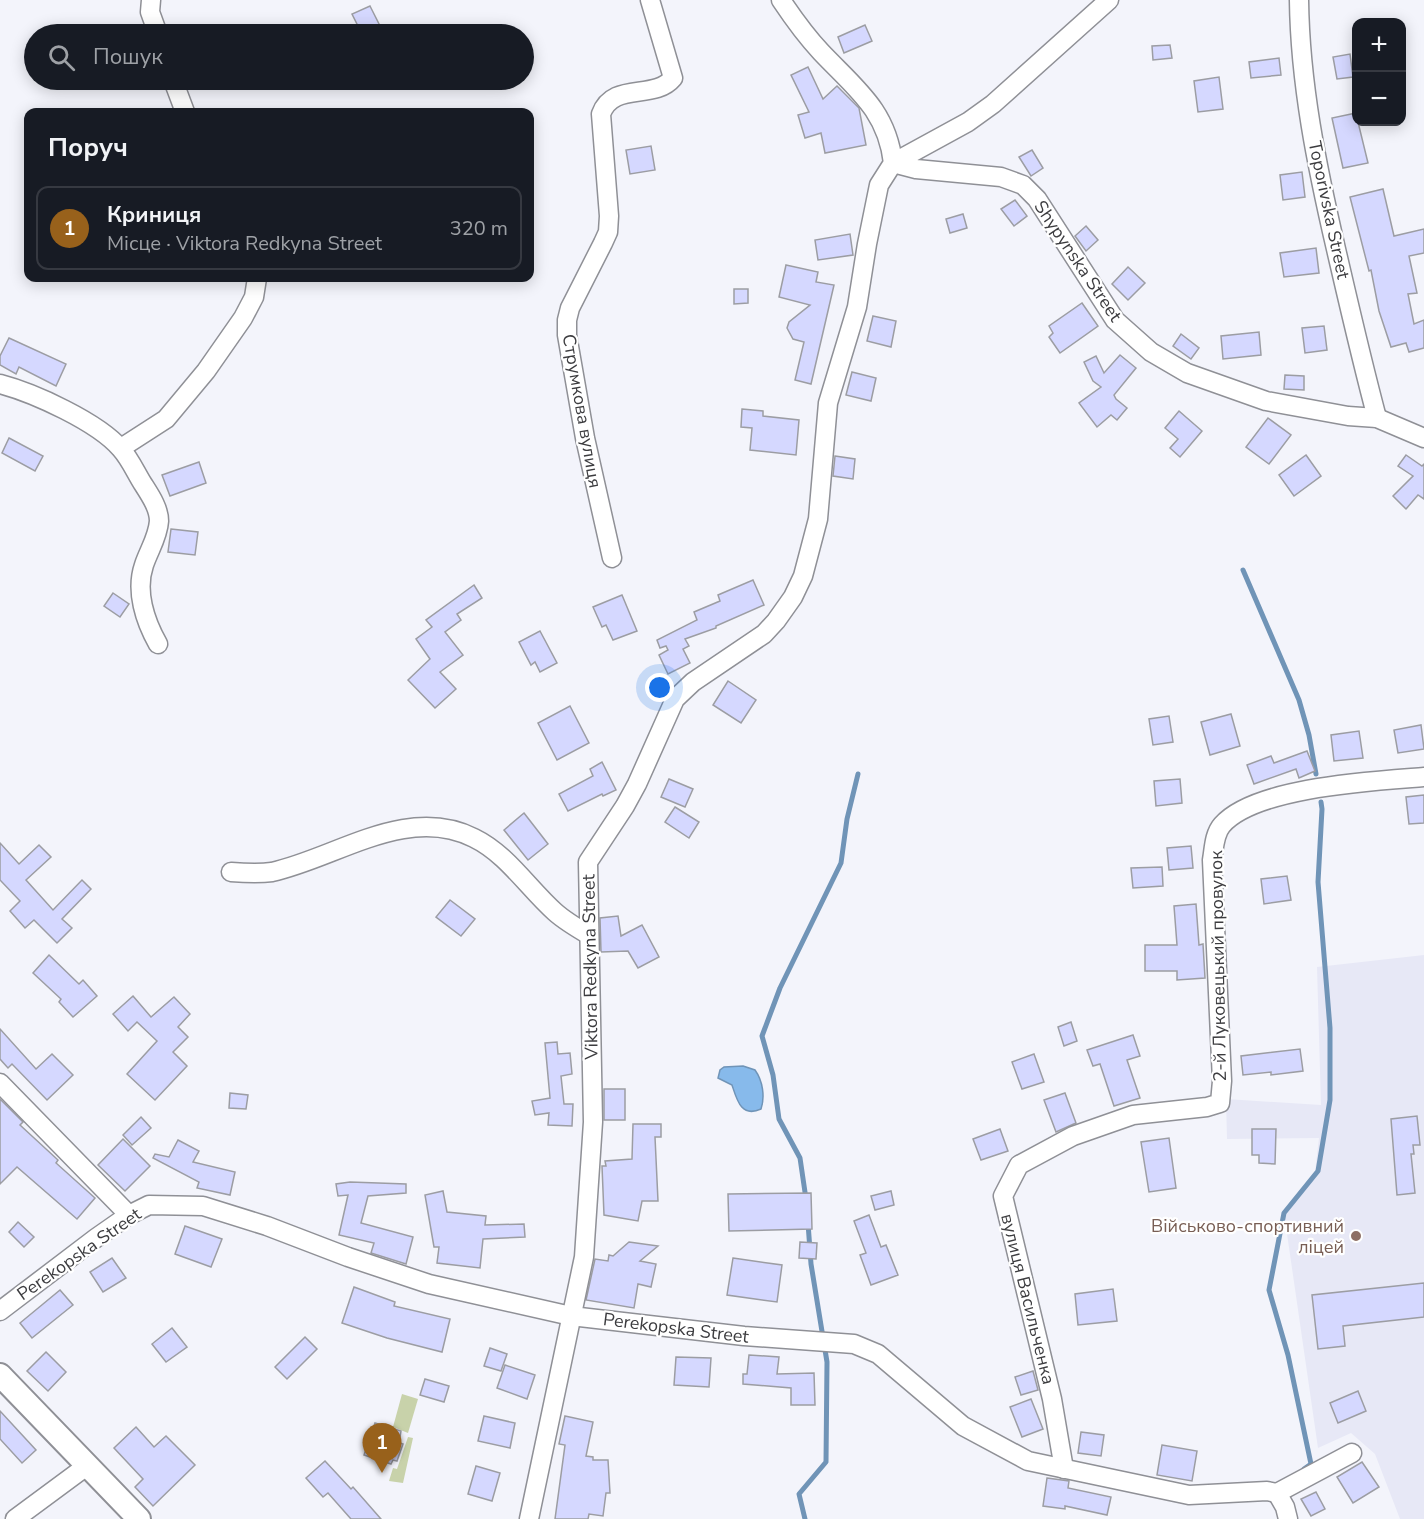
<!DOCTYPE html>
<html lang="uk">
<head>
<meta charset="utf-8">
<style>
	body { margin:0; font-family:"Nunito Sans",sans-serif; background:#20242c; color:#f1f3f6 }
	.controls { position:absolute; right:18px; top:18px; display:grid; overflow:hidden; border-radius:12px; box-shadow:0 3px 15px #0003 }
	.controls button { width:54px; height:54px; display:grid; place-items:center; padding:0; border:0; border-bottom:2px solid #363941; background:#171b24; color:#f1f3f6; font:30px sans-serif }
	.you { position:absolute; left:660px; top:688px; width:21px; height:21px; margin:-15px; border:4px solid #fff; border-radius:50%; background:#1a73e8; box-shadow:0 0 0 9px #1a73e833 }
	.badge { display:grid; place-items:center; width:39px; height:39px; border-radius:50%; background:#98611b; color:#fff; font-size:20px; font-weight:700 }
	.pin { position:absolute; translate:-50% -50px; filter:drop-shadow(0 2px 3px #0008) }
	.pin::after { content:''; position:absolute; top:32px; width:21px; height:18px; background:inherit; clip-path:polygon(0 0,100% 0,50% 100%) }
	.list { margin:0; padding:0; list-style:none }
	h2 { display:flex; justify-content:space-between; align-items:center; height:78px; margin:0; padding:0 24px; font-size:26px }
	h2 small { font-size:20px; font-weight:400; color:#9ea1a6 }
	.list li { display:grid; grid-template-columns:39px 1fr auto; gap:18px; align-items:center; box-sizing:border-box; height:84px; margin:0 12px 12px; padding:0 12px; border:2px solid #363941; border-radius:12px }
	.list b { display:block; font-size:22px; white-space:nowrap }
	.list p { margin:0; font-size:20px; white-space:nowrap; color:#9ea1a6 }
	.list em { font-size:20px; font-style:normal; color:#9ea1a6 }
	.icon { flex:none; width:33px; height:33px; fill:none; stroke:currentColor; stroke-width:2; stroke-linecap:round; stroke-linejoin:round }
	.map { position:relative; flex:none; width:1424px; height:1519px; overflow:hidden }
	.search { position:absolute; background:#171b24; box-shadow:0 3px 15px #0003; left:24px; top:24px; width:510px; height:66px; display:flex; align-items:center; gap:15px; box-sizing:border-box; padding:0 21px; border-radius:33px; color:#9ea1a6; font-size:22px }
	.panel { position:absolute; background:#171b24; box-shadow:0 3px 15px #0003; left:24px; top:108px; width:510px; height:174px; border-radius:12px }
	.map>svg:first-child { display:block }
	.built { fill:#e7e8f6 }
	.green { fill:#c8d2aa }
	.water { fill:#87baeb; stroke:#7094b7; stroke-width:1.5 }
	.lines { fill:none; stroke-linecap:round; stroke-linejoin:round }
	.stream { stroke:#7094b7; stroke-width:5 }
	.building { fill:#d5d8ff; stroke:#9c9da3; stroke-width:1.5 }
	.minor-casing { stroke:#8f9096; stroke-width:21 }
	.tertiary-casing { stroke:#8f9096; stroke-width:26 }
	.minor { stroke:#fff; stroke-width:18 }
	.tertiary { stroke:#fff; stroke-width:22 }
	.education-dot { fill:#8d6e63; stroke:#fff; stroke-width:2 }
	.labels { text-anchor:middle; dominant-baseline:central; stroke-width:4.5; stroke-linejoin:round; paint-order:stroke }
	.street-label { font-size:18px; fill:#3c3c3f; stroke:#fff }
	.education-label { font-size:18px; fill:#785e54; stroke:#fff; text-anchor:end }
</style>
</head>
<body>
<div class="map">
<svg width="1424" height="1519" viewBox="0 0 1424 1519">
	<rect width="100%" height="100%" fill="#f3f4fb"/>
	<polygon class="built" points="1424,955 1424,1519 1400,1519 1375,1454 1351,1433 1318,1448 1284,1213 1315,1172 1319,1138 1227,1139 1226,1099 1321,1105 1317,967"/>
	<g class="green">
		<polygon points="402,1394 418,1399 408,1433 393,1427"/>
		<polygon points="408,1437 413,1438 403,1483 389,1481 393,1468 397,1469"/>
	</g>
	<path class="water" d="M 743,1066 L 755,1070 C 763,1081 765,1097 761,1109 C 741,1118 737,1100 732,1085 L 718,1078 L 720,1070 L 724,1067 Z"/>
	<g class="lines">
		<g class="stream">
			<polyline points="1243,570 1299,700 1309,735 1316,774"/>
			<polyline points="806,1199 800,1158 779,1119 773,1075 762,1036 780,988 841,863 847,819 858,774"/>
			<polyline points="1304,1469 1311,1464 1288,1355 1269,1290 1284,1213 1318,1171 1330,1100 1330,1028 1318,882 1322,809 1321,802"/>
			<polyline points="805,1519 799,1494 826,1462 827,1362 811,1264 808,1223"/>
		</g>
	</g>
	<g class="building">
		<polygon points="370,6 380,26 362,34 352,14"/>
		<polygon points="865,25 872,41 844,53 838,37"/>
		<polygon points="1170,45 1172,58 1153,60 1152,46"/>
		<polygon points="1350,54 1353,77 1337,79 1333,57"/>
		<polygon points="1279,58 1281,75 1251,78 1249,62"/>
		<polygon points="808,67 823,99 837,86 859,108 866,145 825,153 821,133 805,138 798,115 809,112 791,75"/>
		<polygon points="1219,77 1223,109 1198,112 1194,81"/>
		<polygon points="1356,113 1356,122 1358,122 1368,163 1343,168 1332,118"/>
		<polygon points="651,146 655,170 630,174 626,150"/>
		<polygon points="1032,150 1043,168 1031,176 1019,157"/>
		<polygon points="1302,172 1305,197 1283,200 1280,175"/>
		<polygon points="1383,189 1394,236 1424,229 1424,253 1409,256 1417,293 1408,294 1414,324 1424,320 1424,348 1409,352 1406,343 1391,347 1379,311 1371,270 1369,271 1350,197"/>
		<polygon points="1015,200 1027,216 1014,226 1001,209"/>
		<polygon points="963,214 967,228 950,233 946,219"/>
		<polygon points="1086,226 1098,240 1086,251 1075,236"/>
		<polygon points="850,234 853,255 818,260 815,240"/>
		<polygon points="1316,248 1319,273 1284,277 1280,253"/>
		<polygon points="786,265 818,272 816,282 834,285 811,384 795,380 804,342 793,339 787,328 789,322 810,305 779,297"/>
		<polygon points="1128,267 1145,283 1128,300 1112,284"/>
		<polygon points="734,289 748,289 748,303 734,304"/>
		<polygon points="1082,303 1098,326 1060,353 1049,337 1053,333 1049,326"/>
		<polygon points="873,316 896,321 891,347 867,341"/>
		<polygon points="1324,326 1327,350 1305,353 1302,328"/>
		<polygon points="1259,332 1261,355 1223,359 1221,336"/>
		<polygon points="1181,334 1199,348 1191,359 1173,346"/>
		<polygon points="9,338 66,364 56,386 19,367 16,374 0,365 0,356"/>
		<polygon points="1120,355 1136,368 1114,395 1116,399 1127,408 1117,420 1111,415 1097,427 1079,403 1101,387 1093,381 1084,362 1096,356 1104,373"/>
		<polygon points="852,372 876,378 871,401 846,395"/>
		<polygon points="1285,375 1304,376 1304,390 1284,389"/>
		<polygon points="742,409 763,411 763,416 799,420 796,455 750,450 752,428 741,427"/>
		<polygon points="1179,411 1202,431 1180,457 1170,448 1178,439 1165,428"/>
		<polygon points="1268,418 1291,435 1269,464 1246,447"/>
		<polygon points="9,438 43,456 35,471 2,453"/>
		<polygon points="1306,455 1321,476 1294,496 1279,475"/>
		<polygon points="1406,455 1422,466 1424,464 1424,499 1418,495 1406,509 1393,496 1413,476 1398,466"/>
		<polygon points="835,456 855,459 853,479 833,476"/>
		<polygon points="199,462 206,483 170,496 162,475"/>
		<polygon points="171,529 198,532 195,555 168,552"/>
		<polygon points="753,580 764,605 716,626 716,628 685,639 689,646 683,649 690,663 668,674 659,655 668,650 666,646 660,648 657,640 697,620 694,612 720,601 718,595"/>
		<polygon points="474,585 482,598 457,614 461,620 445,632 463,655 440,672 456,689 435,708 408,680 430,659 416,639 432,627 426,620"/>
		<polygon points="113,593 129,604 120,617 104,606"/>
		<polygon points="622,595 637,631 613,640 606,625 602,627 593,607"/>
		<polygon points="540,631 557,663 540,672 535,662 531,665 519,642"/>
		<polygon points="728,681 756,700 741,723 713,705"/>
		<polygon points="570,706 589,743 557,760 538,723"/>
		<polygon points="1231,714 1240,746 1210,755 1201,722"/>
		<polygon points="1169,716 1173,742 1153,745 1149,719"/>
		<polygon points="1421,725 1424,749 1398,753 1394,730"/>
		<polygon points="1359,731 1363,758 1334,761 1331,735"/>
		<polygon points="1307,751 1315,771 1299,778 1296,769 1254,784 1247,765 1271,756 1274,763"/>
		<polygon points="602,762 616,790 603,796 602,794 568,811 559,794 593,776 590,769"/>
		<polygon points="669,779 693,789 685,807 661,797"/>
		<polygon points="1180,779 1182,803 1156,806 1154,781"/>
		<polygon points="1424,795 1424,823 1409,824 1406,797"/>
		<polygon points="675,807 699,822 689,838 665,822"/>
		<polygon points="524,813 548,844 528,860 504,830"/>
		<polygon points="0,843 19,864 39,845 51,857 26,880 53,910 82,880 91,889 62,919 72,928 57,943 34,920 25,928 10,911 20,901 0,880"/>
		<polygon points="1191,846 1193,868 1169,870 1167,848"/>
		<polygon points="1162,867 1163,886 1133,888 1131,868"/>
		<polygon points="1287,876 1291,900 1264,904 1261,879"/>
		<polygon points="450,900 475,919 461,936 436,917"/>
		<polygon points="1196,904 1199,945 1203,944 1205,978 1177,980 1177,971 1145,971 1145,945 1177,945 1174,906"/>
		<polygon points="618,916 621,936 642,925 659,957 638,968 628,951 601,952 600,918"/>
		<polygon points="49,955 79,984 83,980 97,996 73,1017 59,1002 61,999 33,973"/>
		<polygon points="133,996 151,1017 174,997 190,1014 178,1027 188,1037 173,1052 187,1066 155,1100 127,1074 157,1041 137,1022 128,1031 113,1014"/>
		<polygon points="1071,1022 1077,1041 1064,1046 1058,1027"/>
		<polygon points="0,1029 36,1069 52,1054 73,1075 47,1100 12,1064 8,1068 0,1059"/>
		<polygon points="1133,1035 1140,1056 1127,1060 1140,1098 1114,1106 1100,1064 1093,1066 1087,1050"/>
		<polygon points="557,1042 558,1054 570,1053 572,1074 561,1076 564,1104 573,1104 572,1126 548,1125 549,1113 535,1115 532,1101 550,1098 545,1043"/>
		<polygon points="1300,1049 1303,1071 1271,1075 1271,1072 1243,1075 1241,1056"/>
		<polygon points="1034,1054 1044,1082 1022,1089 1012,1062"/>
		<rect x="604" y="1089" width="21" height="31"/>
		<polygon points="230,1093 248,1095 246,1109 229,1108"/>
		<polygon points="1065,1093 1076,1123 1056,1132 1044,1100"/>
		<polygon points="0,1099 23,1122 20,1125 58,1160 56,1163 95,1198 77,1219 17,1167 0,1184"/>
		<polygon points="1417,1116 1420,1145 1413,1145 1414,1154 1411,1154 1415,1193 1397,1195 1391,1119"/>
		<polygon points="141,1117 151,1128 132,1145 123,1135"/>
		<polygon points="633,1124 661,1124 661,1137 655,1137 658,1201 642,1201 638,1221 604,1215 602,1166 606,1166 605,1161 632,1159"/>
		<polygon points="1000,1129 1008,1151 981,1160 973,1139"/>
		<polygon points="1252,1129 1276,1129 1275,1164 1259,1163 1259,1155 1252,1155"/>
		<polygon points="1169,1138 1176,1188 1149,1192 1141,1142"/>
		<polygon points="123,1139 150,1166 125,1191 98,1165"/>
		<polygon points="178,1140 199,1151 193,1162 235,1172 230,1195 197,1188 199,1182 153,1158 155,1154 169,1157"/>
		<polygon points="350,1182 406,1184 406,1193 368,1196 361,1223 413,1237 406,1264 371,1253 374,1243 339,1235 348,1195 338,1196 336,1184"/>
		<polygon points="443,1191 447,1212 486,1216 485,1225 524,1224 525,1237 483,1239 480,1268 437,1263 439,1247 434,1247 425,1195"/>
		<polygon points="891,1191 894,1205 875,1210 871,1196"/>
		<polygon points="811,1193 812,1229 729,1231 728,1194"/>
		<polygon points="869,1215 881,1247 886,1245 898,1275 871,1285 860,1255 866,1253 854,1221"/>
		<polygon points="18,1222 34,1237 24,1247 9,1232"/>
		<polygon points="185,1226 222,1239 211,1267 175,1254"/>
		<polygon points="629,1242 658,1246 640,1261 656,1264 651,1287 638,1284 634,1308 586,1300 595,1259 608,1261 609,1255 613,1256"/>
		<polygon points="800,1242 817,1243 816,1259 799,1258"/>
		<polygon points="112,1258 126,1278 103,1292 90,1272"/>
		<polygon points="733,1258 782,1265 777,1302 727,1295"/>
		<polygon points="1424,1283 1424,1317 1343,1326 1345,1346 1318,1349 1312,1295"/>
		<polygon points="354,1287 395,1302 394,1306 450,1319 442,1352 387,1338 342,1323"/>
		<polygon points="1113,1289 1117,1321 1078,1325 1075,1294"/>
		<polygon points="60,1290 73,1305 32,1338 20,1323"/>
		<polygon points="172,1328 187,1347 166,1362 152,1344"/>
		<polygon points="305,1337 317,1349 287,1379 275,1367"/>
		<polygon points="490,1348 507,1354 501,1371 484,1366"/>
		<polygon points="46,1352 66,1372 48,1391 27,1371"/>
		<polygon points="749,1355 779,1357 777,1374 814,1373 815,1405 791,1405 791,1388 743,1384 743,1374 747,1374"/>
		<polygon points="676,1357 711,1358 709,1387 674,1385"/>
		<polygon points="505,1365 535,1375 527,1399 497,1388"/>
		<polygon points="1033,1371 1038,1390 1021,1395 1015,1377"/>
		<polygon points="425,1379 449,1386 444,1402 420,1395"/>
		<polygon points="1358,1391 1366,1411 1338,1423 1330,1403"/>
		<polygon points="1031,1399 1043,1429 1022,1437 1010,1407"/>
		<polygon points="0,1411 36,1450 22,1463 0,1439"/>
		<polygon points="484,1416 515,1423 510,1448 478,1441"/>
		<polygon points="565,1416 593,1422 586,1456 593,1457 593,1460 608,1460 610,1493 606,1493 603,1516 589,1514 588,1519 555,1519 565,1445 559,1444"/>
		<polygon points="375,1423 401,1431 399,1443 403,1444 397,1461 393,1460 391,1464 364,1455"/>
		<polygon points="136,1427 154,1447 166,1436 195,1465 153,1506 135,1487 143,1479 114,1448"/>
		<polygon points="1081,1432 1104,1435 1101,1456 1078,1453"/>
		<polygon points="1162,1445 1197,1451 1192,1481 1157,1475"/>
		<polygon points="325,1461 351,1489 353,1487 381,1519 351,1519 328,1493 323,1497 306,1478"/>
		<polygon points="1362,1462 1379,1487 1353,1503 1337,1477"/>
		<polygon points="476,1466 500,1473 492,1501 468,1494"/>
		<polygon points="1047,1478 1069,1481 1068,1488 1111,1497 1107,1515 1065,1506 1065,1509 1043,1506"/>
		<polygon points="1316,1492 1325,1509 1311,1516 1301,1499"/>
	</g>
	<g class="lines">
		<g class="minor-casing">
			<g id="minor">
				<polyline points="151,0 150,12 158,34"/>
				<path d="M 1299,0 C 1300,84 1317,167 1336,249 C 1349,305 1362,362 1377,418"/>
				<polyline points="173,80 185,112"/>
				<polyline points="893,163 916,169 1001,177 1023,185 1037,199 1115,320 1151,352 1187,373 1266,401 1348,416 1377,418 1424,438"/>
				<polyline points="893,163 968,122 993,104 1109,0"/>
				<path d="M 0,384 C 34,393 98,422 121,449 C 130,459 136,473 143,484 C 150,495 159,508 159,521 C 158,537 149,550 144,565 C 135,591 145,621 158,644"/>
				<polyline points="121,448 166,419 206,371 243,318 254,297 257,278"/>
				<path d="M 612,558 L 585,438 L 567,335 L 567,320 L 570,308 L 603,243 L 608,232 L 609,216 L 601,114 C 613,81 654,101 673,78 L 650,0"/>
				<path d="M 231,872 C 244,873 258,874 272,872 C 336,858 407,804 474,838 C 507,854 528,888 555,912 C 565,921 577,928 589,935"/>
				<polyline points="0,1083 129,1215"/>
				<polyline points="0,1311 96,1238 129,1215 149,1205 203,1206 267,1226 348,1257 429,1284 571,1316 744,1336 854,1344 878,1354 963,1426 1028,1461 1189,1495 1267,1491 1277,1493 1352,1453"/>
				<path d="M 1064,1469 L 1052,1399 L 1003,1196 L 1019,1165 L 1073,1136 L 1133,1115 L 1207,1107 L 1220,1103 L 1222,1081 L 1212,860 C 1214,849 1214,834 1222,825 C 1255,787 1374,781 1424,777"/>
				<polyline points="1277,1493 1285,1507 1288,1519"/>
				<polyline points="15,1519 88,1465"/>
				<path d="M 529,1519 L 584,1257 L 593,1122 L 588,862 L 625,806 L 637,784 L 675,699 L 693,682 L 764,634 L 776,621 L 793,597 L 803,576 L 818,519 L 828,403 L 857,307 L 867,244 L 879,185 L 893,163 C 887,110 855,88 821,52 C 806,36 793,18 781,0"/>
			</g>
		</g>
		<g class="tertiary-casing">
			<polyline id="tertiary" points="0,1375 139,1519"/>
		</g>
		<use href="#minor" class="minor"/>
		<use href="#tertiary" class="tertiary"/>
	</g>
	<circle class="education-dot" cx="1356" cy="1236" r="6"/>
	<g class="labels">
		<g class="street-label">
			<text transform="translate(1329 210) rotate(78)">Toporivska Street</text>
			<text transform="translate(1078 261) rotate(56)">Shypynska Street</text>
			<text transform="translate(582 411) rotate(80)">Струмкова вулиця</text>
			<text transform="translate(1218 966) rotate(-91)">2-й Луковецький провулок</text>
			<text transform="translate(590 967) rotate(-91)">Viktora Redkyna Street</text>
			<text transform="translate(79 1254) rotate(-35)">Perekopska Street</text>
			<text transform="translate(1028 1299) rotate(76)">вулиця Васильченка</text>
			<text transform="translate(676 1328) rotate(7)">Perekopska Street</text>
		</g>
		<g class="education-label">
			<text x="1344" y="1226">Військово-спортивний<tspan x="1344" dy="21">ліцей</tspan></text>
		</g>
	</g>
</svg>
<div class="controls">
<button>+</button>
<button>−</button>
</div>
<div class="you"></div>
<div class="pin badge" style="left:382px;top:1473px">1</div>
<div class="search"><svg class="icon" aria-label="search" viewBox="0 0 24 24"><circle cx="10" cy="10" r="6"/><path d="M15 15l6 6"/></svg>Пошук</div>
<section class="panel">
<h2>Поруч<small></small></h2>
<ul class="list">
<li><span class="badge">1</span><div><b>Криниця</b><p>Місце · Viktora Redkyna Street</p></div><em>320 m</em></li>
</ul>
</section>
</div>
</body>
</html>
